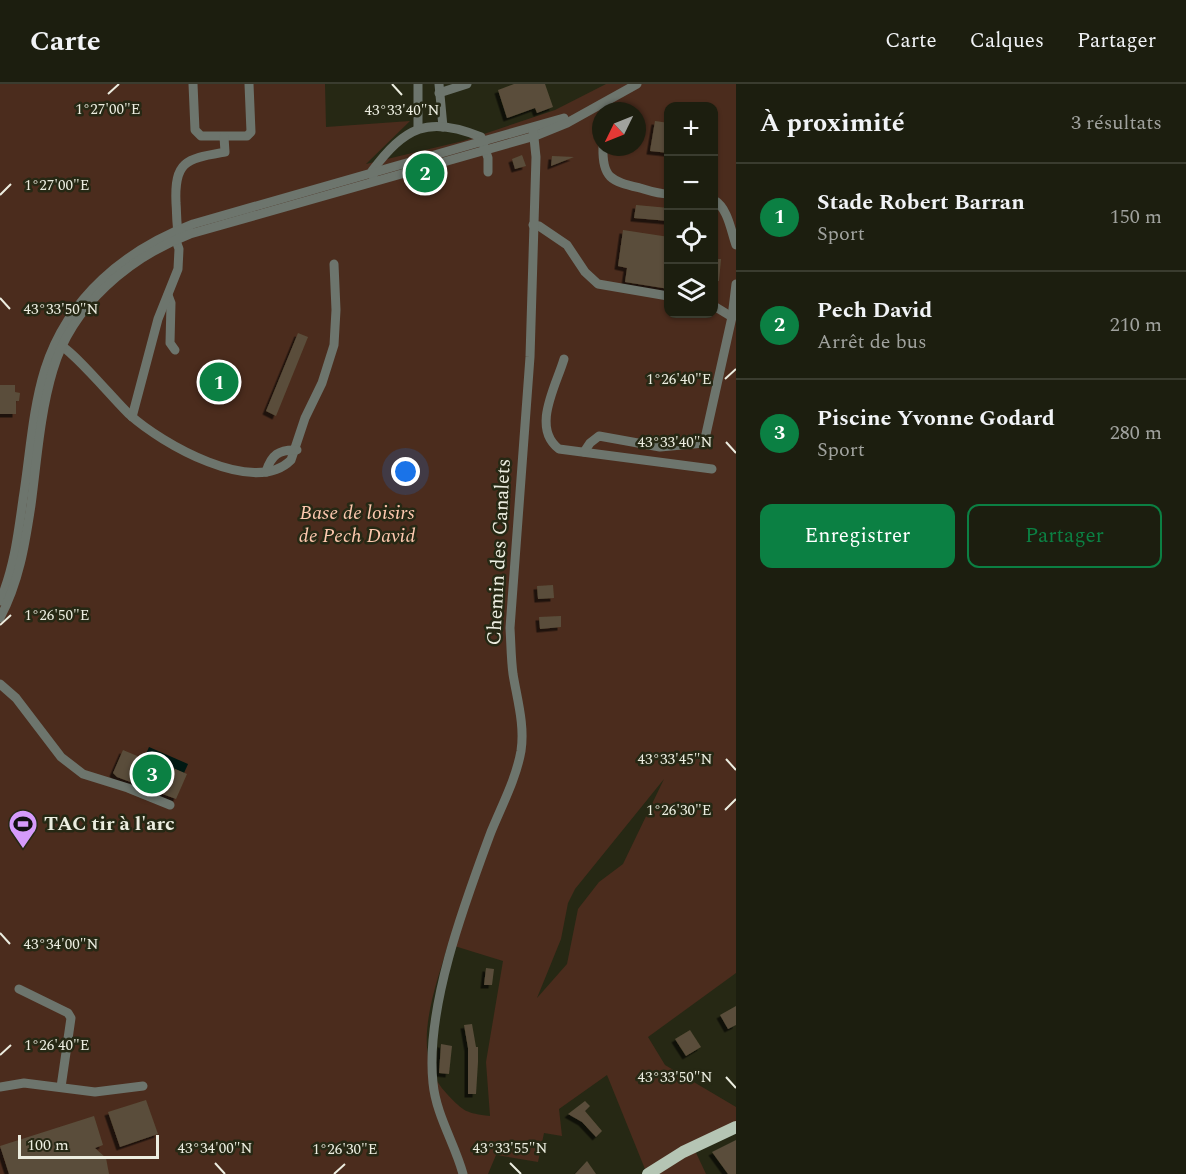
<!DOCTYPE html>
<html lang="fr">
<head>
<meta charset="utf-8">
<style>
	body { margin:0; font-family:Spectral,serif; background:#292b1d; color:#f1f3f6 }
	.controls { position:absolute; right:18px; top:18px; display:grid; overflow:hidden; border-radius:12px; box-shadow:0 2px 4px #0004 }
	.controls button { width:54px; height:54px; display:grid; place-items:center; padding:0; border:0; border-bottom:2px solid #3a3c2f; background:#1c1e0f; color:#f1f3f6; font:30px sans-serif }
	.compass { position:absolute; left:592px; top:18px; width:54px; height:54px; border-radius:50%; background:#1c1e0f; box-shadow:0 2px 4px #0004; rotate:227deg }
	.scale { position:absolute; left:18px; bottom:15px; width:141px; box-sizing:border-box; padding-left:6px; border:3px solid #ecede0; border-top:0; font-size:16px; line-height:21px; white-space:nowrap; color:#ecede0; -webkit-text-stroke:4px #262814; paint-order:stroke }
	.you { position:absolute; left:406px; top:388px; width:21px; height:21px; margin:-15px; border:4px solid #fff; border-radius:50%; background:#1a73e8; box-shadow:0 0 0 9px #1a73e833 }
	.badge { display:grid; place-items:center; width:39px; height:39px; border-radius:50%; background:#0b8043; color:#fff; font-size:20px; font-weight:700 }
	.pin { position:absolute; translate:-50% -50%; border:3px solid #fff; box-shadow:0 2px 6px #0006 }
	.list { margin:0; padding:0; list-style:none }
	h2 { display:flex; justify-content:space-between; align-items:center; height:78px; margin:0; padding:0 24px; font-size:26px }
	h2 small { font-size:20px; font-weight:400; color:#a0a29e }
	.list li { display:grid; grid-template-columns:39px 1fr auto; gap:18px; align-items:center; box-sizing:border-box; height:108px; padding:0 24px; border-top:2px solid #3a3c2f }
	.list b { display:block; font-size:22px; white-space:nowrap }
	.list p { margin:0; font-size:20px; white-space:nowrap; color:#a0a29e }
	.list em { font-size:20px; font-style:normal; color:#a0a29e }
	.actions { display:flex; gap:12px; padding:18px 24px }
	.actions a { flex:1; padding:14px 0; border:2px solid #0b8043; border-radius:12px; text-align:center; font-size:21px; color:#0b8043 }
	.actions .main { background:#0b8043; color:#fff }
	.icon { flex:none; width:33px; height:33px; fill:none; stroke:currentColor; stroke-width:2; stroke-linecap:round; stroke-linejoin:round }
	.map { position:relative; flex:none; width:736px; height:1090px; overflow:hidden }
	header { display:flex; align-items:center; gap:36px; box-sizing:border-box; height:84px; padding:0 30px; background:#1c1e0f; border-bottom:2px solid #3a3c2f }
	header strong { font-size:28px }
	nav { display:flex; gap:33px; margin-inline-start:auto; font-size:21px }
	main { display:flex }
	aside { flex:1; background:#1c1e0f }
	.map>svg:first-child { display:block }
	.green { fill:#4b2c1d; fill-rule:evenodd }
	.water { fill:#011913 }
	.building { fill:#5a4e3a; filter:url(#shadow) }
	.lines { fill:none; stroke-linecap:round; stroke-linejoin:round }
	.minor { stroke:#6d756d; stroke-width:9 }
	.major { stroke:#b5c5b4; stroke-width:12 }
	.ticks { fill:none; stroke:#ecede0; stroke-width:2 }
	.labels { text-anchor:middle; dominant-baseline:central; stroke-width:5; stroke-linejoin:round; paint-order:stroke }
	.park-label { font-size:20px; font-style:italic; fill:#fec9af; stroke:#262814 }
	.street-label { font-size:20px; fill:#ecede0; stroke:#262814 }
	.poi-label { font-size:20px; font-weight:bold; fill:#ecede0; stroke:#262814; text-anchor:start }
	.ticks-label { font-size:15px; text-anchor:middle; fill:#ecede0; stroke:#262814; stroke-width:5; stroke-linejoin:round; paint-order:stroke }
</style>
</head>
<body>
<header>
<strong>Carte</strong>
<nav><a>Carte</a><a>Calques</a><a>Partager</a></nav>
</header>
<main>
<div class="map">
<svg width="736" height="1090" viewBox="0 0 736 1090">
	<defs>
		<filter id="shadow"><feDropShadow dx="-3.5" dy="3.5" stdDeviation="0" flood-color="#0009"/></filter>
	</defs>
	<rect width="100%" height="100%" fill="#262814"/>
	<path class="green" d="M 0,0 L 325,0 L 326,43 L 410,37 L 366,80 L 463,57 L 555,26 L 606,0 L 736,0 L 736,889 L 648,953 L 665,981 L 736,1023 L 736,1039 L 691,1058 L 706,1090 L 647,1090 L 607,991 L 559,1025 L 562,1052 L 544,1049 L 538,1078 L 496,1071 L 488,1090 L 0,1090 ZM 668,22 L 714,22 L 714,230 L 668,230 ZM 601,27 L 637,27 L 637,63 L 601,63 ZM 664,695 L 623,780 L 599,798 L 578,825 L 567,880 L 537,914 L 561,855 L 568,819 L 575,805 ZM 448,860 L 503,877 L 486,978 L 490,1032 C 466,1029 464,1028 447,1010 C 408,970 435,907 448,860 Z"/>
	<polygon class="water" points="149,663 188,680 184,689 145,672"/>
	<g class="building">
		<polygon points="514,0 545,0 553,23 537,29 535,24 507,34 498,6"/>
		<polygon points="655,37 669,39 669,69 650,67"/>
		<polygon points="522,71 526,82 515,85 512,75"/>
		<polygon points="552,72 574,73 551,82"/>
		<polygon points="636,121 669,124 669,137 634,134"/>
		<polygon points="623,146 669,153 669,205 625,198 627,184 618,182"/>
		<polygon points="714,175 721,175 719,197 714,197"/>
		<polygon points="298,249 308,253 276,332 266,327"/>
		<polygon points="0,301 15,301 15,308 20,309 19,317 16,317 16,330 0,330"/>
		<polygon points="553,501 554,514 538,515 537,502"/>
		<polygon points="561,532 561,543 540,545 539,533"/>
		<polygon points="123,666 142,674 143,671 187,690 176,715 117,693 113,689"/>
		<polygon points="486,884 494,885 492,901 484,901"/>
		<polygon points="736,922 736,941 728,945 720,931"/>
		<polygon points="472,940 476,963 478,963 478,978 476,1010 468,1010 468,964 464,941"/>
		<polygon points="690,946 701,963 686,972 675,955"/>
		<polygon points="441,960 452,962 449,990 439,989"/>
		<polygon points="146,1016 158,1050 120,1063 108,1028"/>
		<polygon points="585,1017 590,1022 585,1027 602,1047 596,1053 582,1038 568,1030"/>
		<polygon points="94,1032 103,1061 95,1064 106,1074 109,1090 9,1090 0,1062"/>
		<polygon points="736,1056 736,1090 728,1090 712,1068"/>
		<polygon points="587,1077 596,1090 575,1090"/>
	</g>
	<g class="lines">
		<g class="minor">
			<polyline points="193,0 195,46 201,52 247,52 251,48 249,0"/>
			<polyline points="418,0 418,43"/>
			<polyline points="439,0 443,43"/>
			<polyline points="439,9 467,0"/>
			<path d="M 603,63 C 602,95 612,97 640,104 C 650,107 658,110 668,110"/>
			<path d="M 373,92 L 372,87 C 405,43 428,31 481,53 L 488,74 L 488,88"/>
			<path d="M 714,116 C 728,124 731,147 736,161"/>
			<polyline points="533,141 539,142 567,161 585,188 598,200 668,212"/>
			<path d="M 179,152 C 176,141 177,130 176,119 C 174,76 187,75 225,68 L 224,53"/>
			<polyline points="168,211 171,219 170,259 175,266"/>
			<polyline points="714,222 732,233"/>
			<path d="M 58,260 C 73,266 114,316 130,331 C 161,359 254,413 291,376 L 305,334 L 322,299 L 334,261 L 336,226 L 334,180"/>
			<path d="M 564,275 C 556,302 531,344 559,365 L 712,385"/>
			<polyline points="132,333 158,235 178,185 179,165 174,151"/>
			<polyline points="584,368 590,359 599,352 660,363 704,359 732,233 736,200"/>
			<path d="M 266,388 C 271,371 279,365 297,366"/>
			<path d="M 0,517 C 14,484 18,451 23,415 C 30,372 32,327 45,285 C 68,213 125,166 193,140 L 564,34"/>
			<path d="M 0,534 C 19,498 25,461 31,421 C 37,376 40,329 53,286 C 72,221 130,173 190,150 L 535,52 L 567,39 L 637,0"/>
			<polyline points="0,600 16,614 61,673 83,690 128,704 170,721"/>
			<polyline points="19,905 68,929 71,934 61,1003"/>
			<polyline points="0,1003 24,999 95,1008 143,1002"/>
			<path d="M 463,1090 C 455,1060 436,1031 433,999 C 425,924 465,818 491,748 C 502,721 516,695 521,667 C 525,641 517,615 513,590 C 511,575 511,560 510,544 L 530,273 L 536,73 L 533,44"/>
		</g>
		<polyline class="major" points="648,1090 683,1068 736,1043"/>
	</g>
	<path class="ticks" d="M 392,0 L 402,11M 108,10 L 119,0M 0,111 L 11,100M 0,214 L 10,225M 725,295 L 736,285M 726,358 L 736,369M 0,541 L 11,531M 726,675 L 736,686M 725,726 L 736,715M 0,849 L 10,860M 0,971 L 11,961M 726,993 L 736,1004M 215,1079 L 225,1090M 510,1079 L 521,1090M 334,1090 L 345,1080"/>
	<defs>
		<g id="stadium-pin" transform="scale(1.5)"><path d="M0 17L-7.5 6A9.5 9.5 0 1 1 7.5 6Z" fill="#d59bfb" stroke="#262814"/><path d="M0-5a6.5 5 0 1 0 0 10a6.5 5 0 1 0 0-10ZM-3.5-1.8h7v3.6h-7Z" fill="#111"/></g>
	</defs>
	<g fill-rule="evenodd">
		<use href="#stadium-pin" x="23" y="740"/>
	</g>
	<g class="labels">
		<g class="park-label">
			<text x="357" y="429">Base de loisirs<tspan x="357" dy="23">de Pech David</tspan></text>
		</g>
		<g class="street-label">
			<text transform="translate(499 468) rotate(-87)">Chemin des Canalets</text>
		</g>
		<g class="poi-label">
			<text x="44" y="740">TAC tir à l'arc</text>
		</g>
	</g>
	<g class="ticks-label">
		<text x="108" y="30">1°27'00"E</text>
		<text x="402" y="31">43°33'40"N</text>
		<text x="57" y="106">1°27'00"E</text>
		<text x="61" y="230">43°33'50"N</text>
		<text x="679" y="300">1°26'40"E</text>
		<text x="675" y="363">43°33'40"N</text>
		<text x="57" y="536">1°26'50"E</text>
		<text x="675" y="680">43°33'45"N</text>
		<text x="679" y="731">1°26'30"E</text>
		<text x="61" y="865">43°34'00"N</text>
		<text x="57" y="966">1°26'40"E</text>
		<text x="675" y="998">43°33'50"N</text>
		<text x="215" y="1069">43°34'00"N</text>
		<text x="510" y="1069">43°33'55"N</text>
		<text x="345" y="1070">1°26'30"E</text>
	</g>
</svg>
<div class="controls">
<button>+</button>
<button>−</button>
<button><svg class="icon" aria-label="locate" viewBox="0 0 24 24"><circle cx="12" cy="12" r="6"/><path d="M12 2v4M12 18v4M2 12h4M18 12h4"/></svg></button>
<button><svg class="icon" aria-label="layers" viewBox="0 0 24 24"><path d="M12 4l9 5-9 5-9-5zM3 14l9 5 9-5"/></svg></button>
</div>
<svg class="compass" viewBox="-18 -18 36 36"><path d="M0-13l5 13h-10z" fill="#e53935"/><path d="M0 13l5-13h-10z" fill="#a0a29e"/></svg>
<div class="scale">100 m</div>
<div class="you"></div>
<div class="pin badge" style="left:219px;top:298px">1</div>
<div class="pin badge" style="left:425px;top:89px">2</div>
<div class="pin badge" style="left:152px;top:690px">3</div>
</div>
<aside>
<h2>À proximité<small>3 résultats</small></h2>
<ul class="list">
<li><span class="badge">1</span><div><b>Stade Robert Barran</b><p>Sport</p></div><em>150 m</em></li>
<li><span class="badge">2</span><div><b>Pech David</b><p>Arrêt de bus</p></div><em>210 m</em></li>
<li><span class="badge">3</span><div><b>Piscine Yvonne Godard</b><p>Sport</p></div><em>280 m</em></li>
</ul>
<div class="actions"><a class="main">Enregistrer</a><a>Partager</a></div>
</aside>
</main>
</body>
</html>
